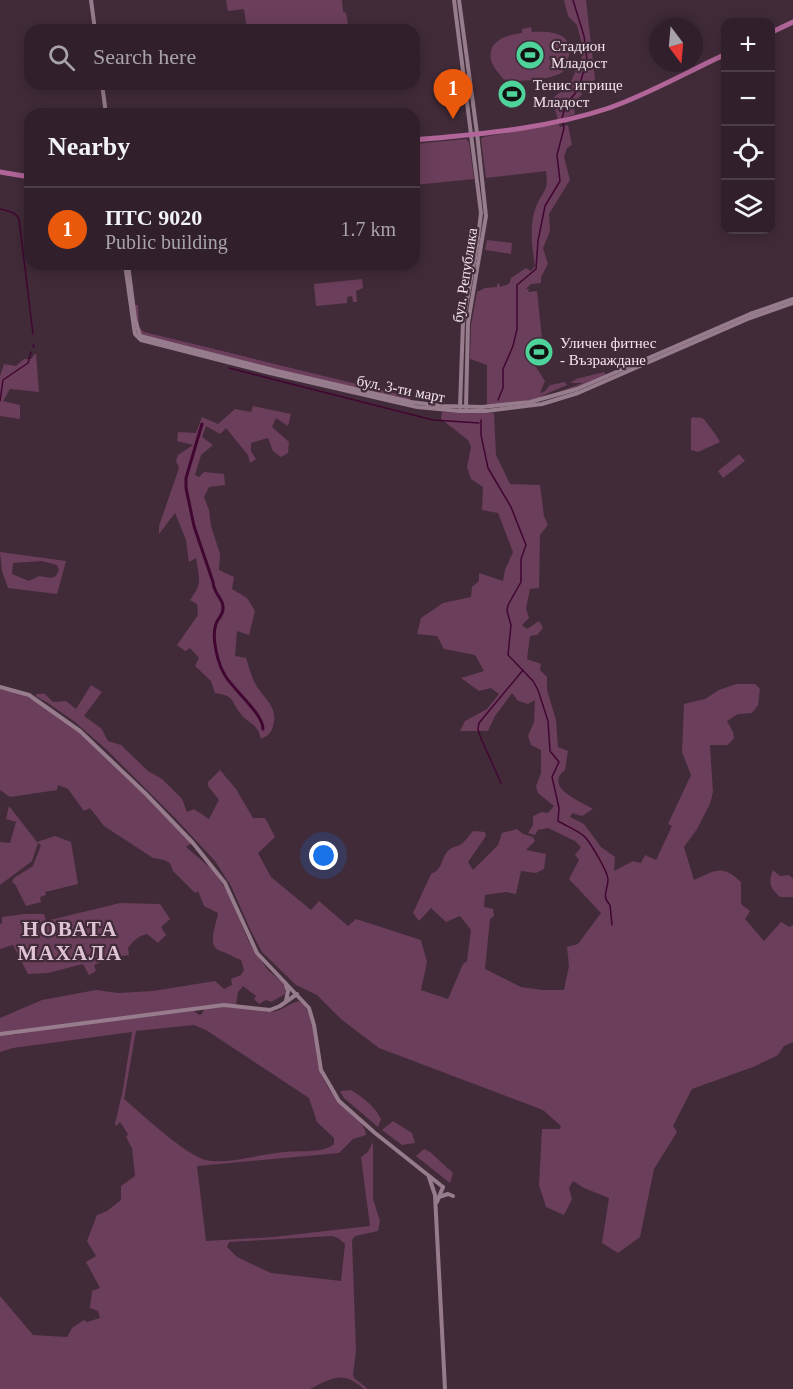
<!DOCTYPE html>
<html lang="en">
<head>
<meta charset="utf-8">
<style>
	body { margin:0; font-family:"Times New Roman",serif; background:#392833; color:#f1f3f6 }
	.controls { position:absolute; right:18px; top:18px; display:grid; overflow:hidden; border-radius:12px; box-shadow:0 3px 15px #0003 }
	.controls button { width:54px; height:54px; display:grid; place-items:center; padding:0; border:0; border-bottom:2px solid #4c3e47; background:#31202b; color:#f1f3f6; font:30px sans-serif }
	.compass { position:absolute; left:649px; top:18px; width:54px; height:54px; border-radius:50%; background:#31202b; box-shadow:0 3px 15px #0003; rotate:164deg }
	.you { position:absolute; left:324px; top:856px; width:21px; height:21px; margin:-15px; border:4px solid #fff; border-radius:50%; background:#1a73e8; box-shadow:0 0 0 9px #1a73e833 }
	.badge { display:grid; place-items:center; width:39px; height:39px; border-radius:50%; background:#ea580c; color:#fff; font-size:20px; font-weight:700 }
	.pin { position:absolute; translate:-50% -50px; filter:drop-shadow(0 2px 3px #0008) }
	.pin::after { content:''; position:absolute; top:32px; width:21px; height:18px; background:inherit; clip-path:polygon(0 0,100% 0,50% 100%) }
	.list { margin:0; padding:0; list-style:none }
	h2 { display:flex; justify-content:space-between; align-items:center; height:78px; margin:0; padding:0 24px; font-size:26px }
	h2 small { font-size:20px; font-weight:400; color:#a8a3a9 }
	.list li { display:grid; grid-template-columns:39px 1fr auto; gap:18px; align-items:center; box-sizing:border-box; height:84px; padding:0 24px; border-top:2px solid #4c3e47 }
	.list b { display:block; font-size:22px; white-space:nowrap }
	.list p { margin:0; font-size:20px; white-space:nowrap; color:#a8a3a9 }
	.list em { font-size:20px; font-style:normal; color:#a8a3a9 }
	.icon { flex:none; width:33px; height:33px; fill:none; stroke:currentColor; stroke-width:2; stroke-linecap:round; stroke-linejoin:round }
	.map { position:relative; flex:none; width:793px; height:1389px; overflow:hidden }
	.search { position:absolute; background:#31202b; box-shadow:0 3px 15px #0003; left:24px; top:24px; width:396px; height:66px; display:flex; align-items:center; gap:15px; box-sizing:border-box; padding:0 21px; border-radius:18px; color:#a8a3a9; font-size:22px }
	.panel { position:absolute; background:#31202b; box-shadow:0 3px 15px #0003; left:24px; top:108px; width:396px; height:162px; border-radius:18px }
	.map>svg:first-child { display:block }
	.green { fill:#6b3e5b; fill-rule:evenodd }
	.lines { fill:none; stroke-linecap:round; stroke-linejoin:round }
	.stream { stroke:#420632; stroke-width:1.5 }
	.canal { stroke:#420632; stroke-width:3 }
	.minor { stroke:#967c8c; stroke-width:4 }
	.major { stroke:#b16598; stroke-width:5 }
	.labels { text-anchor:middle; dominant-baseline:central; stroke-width:4.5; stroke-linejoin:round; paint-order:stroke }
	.poi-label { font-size:15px; fill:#f4e5ee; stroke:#412b39; text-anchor:start }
	.street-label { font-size:15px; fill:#f4e5ee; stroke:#412b39 }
	.district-label { font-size:21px; font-weight:bold; letter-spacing:1.5px; fill:#e0c4d5; stroke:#412b39 }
</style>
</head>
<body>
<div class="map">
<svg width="793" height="1389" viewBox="0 0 793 1389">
	<rect width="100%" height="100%" fill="#412b39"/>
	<g class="green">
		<polygon points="226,0 342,0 343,12 346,13 349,30 247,30 244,9 228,11"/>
		<path d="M 564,0 L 586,0 L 595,79 L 589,85 L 586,84 L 581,92 L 582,94 C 577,100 572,104 575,114 L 558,120 L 554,106 L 551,104 L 555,96 L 569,86 L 584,52 L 577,25 L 568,16 Z"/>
		<path d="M 531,27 L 532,32 C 548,31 573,31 569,55 C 568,62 562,65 563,72 C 550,80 517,83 503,79 C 500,74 495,70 492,63 C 485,42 505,35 522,33 L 522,29 Z"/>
		<polygon points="520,84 522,102 504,103 502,86"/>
		<path d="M 559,124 L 560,127 L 568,125 L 572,145 L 567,148 L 564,157 L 570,180 L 549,214 L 550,231 L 543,248 L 548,264 L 541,277 L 541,283 L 531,284 L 526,289 L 529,289 L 528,292 L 537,291 L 544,358 L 536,361 L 534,364 L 545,381 L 540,393 L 544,392 L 550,385 L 565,382 L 567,385 L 539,397 L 553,394 L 583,383 L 570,383 L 576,379 L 604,372 L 606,376 C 568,393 528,402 487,406 L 487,365 L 470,359 L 471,325 L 477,292 L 485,288 L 497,287 L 497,284 L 499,283 L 500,287 L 509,284 L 511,278 L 526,268 L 531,271 L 535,266 C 532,248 529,224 536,207 C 543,189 549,193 546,171 L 486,178 L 481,139 L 483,137 Z"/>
		<polygon points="466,139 469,142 474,179 414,185 414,144"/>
		<polygon points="487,240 512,243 511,254 485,250"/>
		<polygon points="362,279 363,288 356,291 357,302 353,302 352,296 347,297 347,303 316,306 314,284"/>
		<polygon points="133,305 138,305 139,327 144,332 410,397 411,402 277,371 140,336"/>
		<polygon points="36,353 39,392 10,389 3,401 20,405 20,419 0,416 0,376 4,364 16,366 24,359 31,359"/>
		<path d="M 253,406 L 291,414 L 288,426 L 276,418 L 272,427 L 289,442 L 288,453 L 281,457 L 273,451 L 268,438 L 251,443 L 251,451 L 256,459 L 250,463 L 248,455 L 226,428 L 220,434 L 206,426 L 202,437 L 213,445 L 201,455 L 195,475 L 199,477 L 204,472 L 224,474 L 225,485 L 209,487 L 204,497 L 209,510 L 211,526 L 220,554 L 219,570 L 234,577 L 232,589 L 247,598 L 255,611 L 249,635 L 237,631 L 235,656 L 246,658 C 249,666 251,677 256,685 C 264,699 279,707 273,726 C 271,733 268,736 261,739 C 257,722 249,725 240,713 C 230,700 235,696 215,693 L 211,681 L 195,666 L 199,658 L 190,648 L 185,651 L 177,645 L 198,615 L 197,604 L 190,600 C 203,583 199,578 196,558 L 189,562 L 186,540 L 175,513 L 159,534 L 159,526 L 179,468 L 176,461 L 178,455 L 193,445 L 177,441 L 178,432 L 196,433 L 202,417 L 218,424 L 235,409 L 251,412 Z"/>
		<path d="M 442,412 L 494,413 L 496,455 L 510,484 L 540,485 L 544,516 L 548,525 L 540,535 L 539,588 L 530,589 L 526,609 L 529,618 L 522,625 L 527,629 L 539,621 L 543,628 L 537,635 L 530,636 L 527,659 L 541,664 L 540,670 L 547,677 L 547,690 L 556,720 L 558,747 L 568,751 L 565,770 C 543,787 580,801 593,809 L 582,816 L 572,813 L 570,817 L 584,824 L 601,847 L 615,857 L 614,871 L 633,861 L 641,863 L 645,855 L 656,860 L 672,826 L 668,824 L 691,775 L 682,752 L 684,704 L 705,699 L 719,690 L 736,684 L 755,684 L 760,689 L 758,705 L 752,713 L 738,714 L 727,721 L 733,732 L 734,738 L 728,745 L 710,745 L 713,792 L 710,804 L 697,829 L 684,847 L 694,880 C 716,870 722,864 741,882 L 741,904 L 750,911 L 745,919 L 764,941 L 781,922 L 790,927 L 793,925 L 793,1042 L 784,1046 L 778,1055 L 753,1067 L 692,1089 L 673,1126 L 677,1132 L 654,1169 L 640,1237 L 618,1253 L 602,1243 L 609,1198 L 584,1188 L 573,1181 L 569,1188 L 572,1199 L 564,1215 L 546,1207 L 539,1185 L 542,1129 L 560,1129 L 561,1126 L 543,1110 L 379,1048 L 342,1020 L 317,995 L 296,985 L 262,952 L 250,929 L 231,886 L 215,861 L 176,819 L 107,750 L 75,722 L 48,703 L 37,697 L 36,694 L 45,694 L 53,702 L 66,701 L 76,709 L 91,685 L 102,692 L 84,716 L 101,728 L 108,741 L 121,745 L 148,771 L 162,779 L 182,799 L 187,812 L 194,809 L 209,819 L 219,800 L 208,786 L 208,782 L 220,770 L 236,789 L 253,818 L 265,818 L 275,837 L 258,853 L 271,877 L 311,910 L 319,901 L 348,926 L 356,919 L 421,940 L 427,962 L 421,990 L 448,999 L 463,964 L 467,961 L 471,930 L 460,916 L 446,922 L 431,908 L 419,921 L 413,913 L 431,874 C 443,869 440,861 447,852 C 451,847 455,847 460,845 C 465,842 469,835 473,831 L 485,832 L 486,836 L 468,862 L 473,870 L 498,845 L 502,833 L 517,829 L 523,834 L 533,837 L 535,841 L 526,850 L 546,854 L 544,869 L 536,873 L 521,871 L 516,894 L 506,892 L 485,895 L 484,907 L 493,909 L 494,916 L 490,919 L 485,969 L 521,987 L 542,990 L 564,990 L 569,966 L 567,947 L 578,944 L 601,913 L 569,879 L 579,860 L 575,855 L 581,847 L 575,841 L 548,828 L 538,830 L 535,835 L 528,833 L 533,825 L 533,816 L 542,812 L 548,813 L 554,806 L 538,793 L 536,786 L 541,773 L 541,750 L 531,745 L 528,736 L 534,722 L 535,700 L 528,704 L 518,701 L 512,693 L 495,716 L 488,731 L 460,731 L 465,721 L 487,709 L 499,694 L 491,688 L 479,691 L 461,678 L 484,671 L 475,655 L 444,649 L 437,636 L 417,634 L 421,618 L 443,603 L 471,597 L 472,587 L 479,581 L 479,573 L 503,581 L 505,570 L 513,552 L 498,513 L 482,510 L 483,487 L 471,479 L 467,467 L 471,447 L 468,440 L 441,419 Z"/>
		<path d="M 693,417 C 696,418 699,417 702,418 C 705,419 719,439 720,442 L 698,452 L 691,450 L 691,419 Z"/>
		<polygon points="739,454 745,461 723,478 718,471"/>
		<path d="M 0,552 L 66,561 L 57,594 L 8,588 L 2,571 ZM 42,561 L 57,565 L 59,570 L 56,576 L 51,578 L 39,576 L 29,581 L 12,574 L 13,563 Z"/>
		<path d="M 0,689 C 56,692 153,803 192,843 L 186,847 L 214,871 L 227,891 L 249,942 L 267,969 L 283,983 L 286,989 L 285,994 L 271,1002 L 266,1000 L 259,1004 L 254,999 L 256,996 L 243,986 L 238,992 L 236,1005 L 9,1033 L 17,1035 L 17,1033 L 33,1030 L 194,1011 L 199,1015 L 202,1014 L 204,1009 C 215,1008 227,1006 238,1006 C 249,1007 261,1012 272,1012 C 281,1011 290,1003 299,1001 C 320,1015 312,1055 322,1076 C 325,1082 329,1090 334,1096 C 343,1107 365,1120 366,1135 L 353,1139 L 339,1153 L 197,1166 L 206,1241 L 273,1237 L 370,1226 L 361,1157 L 368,1152 L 373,1142 L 373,1199 L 380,1221 L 378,1231 L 355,1236 L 352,1240 L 356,1351 L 353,1374 L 354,1378 L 368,1389 L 364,1389 C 342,1370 333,1378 310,1389 L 0,1389 L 0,1296 L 33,1335 L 67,1337 L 72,1328 L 84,1320 L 87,1322 L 100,1318 L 98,1311 L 90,1308 L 92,1291 L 100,1288 L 86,1262 L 96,1256 L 87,1241 L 97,1215 L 107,1211 L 121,1200 L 121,1186 L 135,1176 L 132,1148 L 126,1137 L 128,1134 L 120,1122 L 116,1126 L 115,1124 L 123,1089 L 132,1032 L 13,1048 L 0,1052 L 0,1018 L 42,1000 L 96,990 L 118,993 L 153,991 L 215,981 L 224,989 L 232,985 L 231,979 L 241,975 L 244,970 L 241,960 C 235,958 233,956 228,954 C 224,951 218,952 215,947 C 209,940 217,922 218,913 L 204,906 L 198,891 L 195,893 L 173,871 L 170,863 L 164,860 L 153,858 L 104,826 L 90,808 L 84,811 L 68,789 L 58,785 L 57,790 L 10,797 L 0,790 ZM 194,1025 L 206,1030 L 309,1098 L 317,1122 L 334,1138 L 334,1144 C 322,1154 300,1150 285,1152 C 260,1154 235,1163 211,1161 C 190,1160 142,1114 124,1099 L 136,1031 ZM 332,1236 L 338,1238 L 345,1244 L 341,1281 L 271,1273 L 237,1257 L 227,1247 L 229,1242 Z"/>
		<polygon points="9,806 37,842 55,836 71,842 78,884 45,892 46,895 40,897 41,902 26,906 15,884 12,882 14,878 33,866 41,845 38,843 32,861 0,885 0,842 10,843 16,822 6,819"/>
		<path d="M 773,870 L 780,876 L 789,875 L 793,879 L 793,897 L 780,897 C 770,888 768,883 773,870 Z"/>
		<path d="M 120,903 L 160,904 L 170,919 L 161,927 L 166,935 L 158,943 L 147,934 C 138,936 133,941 128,948 L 129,955 L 113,957 L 94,965 L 96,971 L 89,975 L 83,964 L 48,973 L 28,974 L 13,945 L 0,949 L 0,924 L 2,923 L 2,917 L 25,914 L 44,914 L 46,921 Z"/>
		<path d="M 351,1090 C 365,1099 373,1105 381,1119 L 378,1127 L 344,1098 L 340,1091 Z"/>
		<polygon points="393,1121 412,1133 415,1143 402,1145 382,1130"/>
		<polygon points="424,1149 430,1152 453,1173 450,1183 416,1156"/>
	</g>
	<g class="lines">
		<g class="stream">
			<polyline points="562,118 566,104 578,90 587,60 584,36 573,0"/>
			<path d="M 0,209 C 8,211 16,212 19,219 L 33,334"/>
			<polyline points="33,347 34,344"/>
			<polyline points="229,368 433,420 479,423"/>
			<polyline points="498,400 503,388 503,369 513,346 517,329 517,285 536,269 538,241 545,206 560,181 557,155 564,128 563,123"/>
			<polyline points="0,401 3,380 28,363 31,352"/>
			<path d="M 481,420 L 481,435 L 488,468 L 511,507 L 526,545 L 521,559 L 521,582 L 508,605 L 507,611 L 511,625 L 508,655 L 533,681 L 538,690 L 548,721 L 550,751 L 559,762 L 552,777 L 559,808 L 558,821 C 566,826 580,831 586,838 C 592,846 607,870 608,879 C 608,890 601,896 610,905 L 612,925"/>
			<polyline points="501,783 480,736 478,729 479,723 523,670"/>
		</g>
		<path class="canal" d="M 202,424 L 186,478 L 186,488 L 194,526 L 213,582 C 214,595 223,598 223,607 C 224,615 218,617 216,624 C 211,638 218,665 226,677 C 235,691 263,714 263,729"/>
		<g class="minor">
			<polyline points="91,0 95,30"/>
			<polyline points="454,0 481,213 477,246 463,322 460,407"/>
			<polyline points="459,0 477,133 486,216 468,323 466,407"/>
			<polyline points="102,84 106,114"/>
			<polyline points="125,264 134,328 135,334 141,340 270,373 417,407 460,411 486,411 542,404 578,393 750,318 793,303"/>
			<polyline points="128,264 135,319 140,336 277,371 411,402 443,406 482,407 530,402 577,389 750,314 793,299"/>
			<polyline points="0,687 29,695 80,731 146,794 193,843 225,883 257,953 309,1008 314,1025 321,1070 339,1101 375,1133 443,1187"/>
			<polyline points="286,1001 288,991 286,985"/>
			<polyline points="0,1034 224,1005 270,1010 280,1006 297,994"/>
			<polyline points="429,1177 435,1195 445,1389"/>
			<polyline points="439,1197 448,1194 453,1196"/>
			<polyline points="437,1202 443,1187"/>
		</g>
		<g class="major">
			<polyline points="770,33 793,22"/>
			<path d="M 414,140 C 479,134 546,129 609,108 C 649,94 687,72 726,54"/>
			<polyline points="0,172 30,177"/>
		</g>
	</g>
	<defs>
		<g id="stadium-disc" transform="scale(1.5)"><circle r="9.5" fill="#4ed39a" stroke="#412b39"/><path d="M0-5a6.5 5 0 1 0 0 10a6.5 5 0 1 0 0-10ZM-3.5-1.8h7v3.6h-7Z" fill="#111"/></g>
	</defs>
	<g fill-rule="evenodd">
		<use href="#stadium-disc" x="530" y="55"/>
		<use href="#stadium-disc" x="512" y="94"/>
		<use href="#stadium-disc" x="539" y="352"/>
	</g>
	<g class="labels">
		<g class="poi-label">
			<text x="551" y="46">Стадион<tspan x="551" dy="17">Младост</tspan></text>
			<text x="533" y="85">Тенис игрище<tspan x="533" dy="17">Младост</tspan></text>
			<text x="560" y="343">Уличен фитнес<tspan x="560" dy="17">- Възраждане</tspan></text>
		</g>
		<g class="street-label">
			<text transform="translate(465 275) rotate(-81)">бул. Република</text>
			<text transform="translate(401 389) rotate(11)">бул. 3-ти март</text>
		</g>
		<g class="district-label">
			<text x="70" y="929">НОВАТА<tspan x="70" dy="24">МАХАЛА</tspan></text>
		</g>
	</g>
</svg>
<div class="controls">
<button>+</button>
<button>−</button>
<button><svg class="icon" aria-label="locate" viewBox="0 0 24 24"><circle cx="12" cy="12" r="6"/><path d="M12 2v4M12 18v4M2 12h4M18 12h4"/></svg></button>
<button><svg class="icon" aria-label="layers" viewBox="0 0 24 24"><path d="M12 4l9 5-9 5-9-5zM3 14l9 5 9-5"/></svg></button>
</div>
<svg class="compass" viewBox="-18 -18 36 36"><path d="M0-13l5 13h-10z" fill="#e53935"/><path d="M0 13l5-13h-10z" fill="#a8a3a9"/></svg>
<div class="you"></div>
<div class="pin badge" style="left:453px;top:119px">1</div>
<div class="search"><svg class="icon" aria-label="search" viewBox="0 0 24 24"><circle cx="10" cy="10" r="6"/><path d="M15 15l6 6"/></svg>Search here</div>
<section class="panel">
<h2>Nearby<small></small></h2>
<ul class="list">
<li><span class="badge">1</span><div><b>ПТС 9020</b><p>Public building</p></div><em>1.7 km</em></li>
</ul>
</section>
</div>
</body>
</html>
